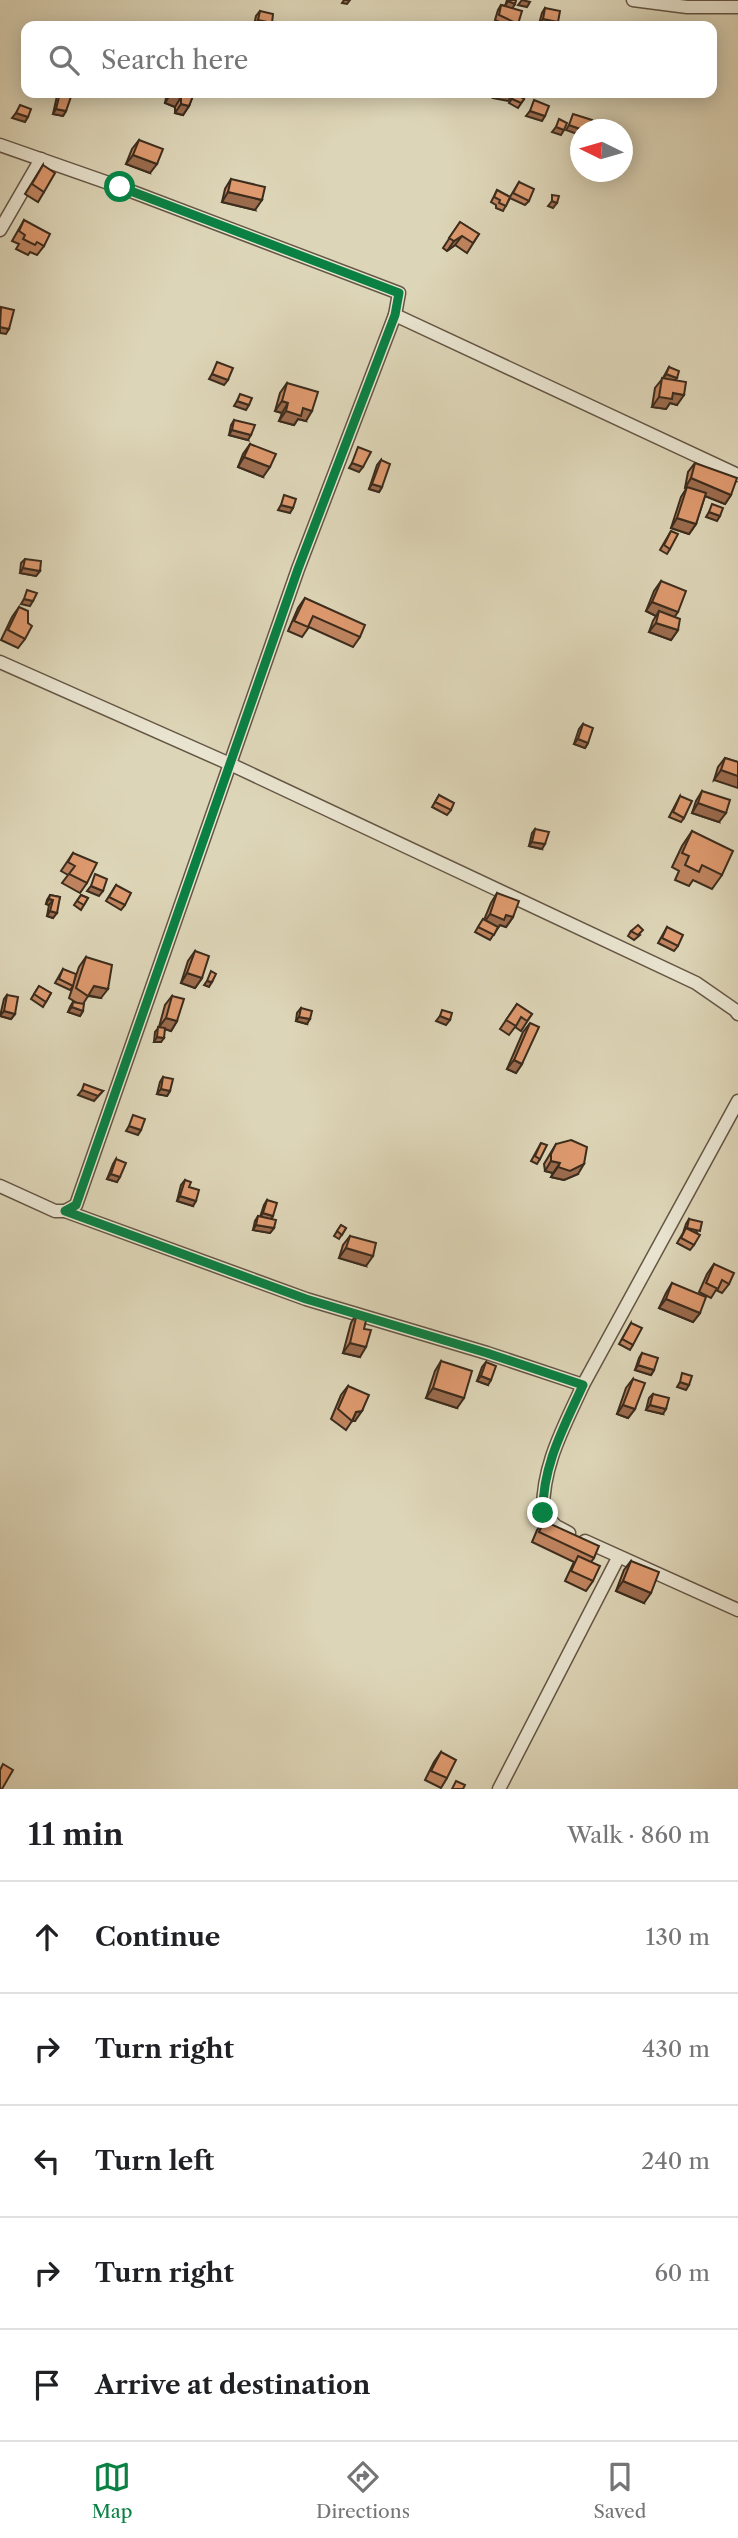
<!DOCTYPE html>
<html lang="en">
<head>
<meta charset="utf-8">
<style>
	body { margin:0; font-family:"Libre Caslon Text",serif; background:#f2f2f2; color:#202124 }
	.compass { position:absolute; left:570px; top:119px; width:63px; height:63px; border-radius:50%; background:#fff; box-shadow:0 4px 18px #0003; rotate:275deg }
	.stop { position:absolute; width:21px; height:21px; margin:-16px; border:5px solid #0b8043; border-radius:50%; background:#fff }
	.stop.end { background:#0b8043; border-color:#fff; box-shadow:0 2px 7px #0008 }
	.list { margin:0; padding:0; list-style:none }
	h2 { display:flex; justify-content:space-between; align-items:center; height:91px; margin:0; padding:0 28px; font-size:30px }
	h2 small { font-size:23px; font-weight:400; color:#757577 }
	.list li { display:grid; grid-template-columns:46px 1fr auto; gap:21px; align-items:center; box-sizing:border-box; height:112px; padding:0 28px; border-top:2px solid #e0e0e0 }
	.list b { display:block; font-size:26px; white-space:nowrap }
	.list em { font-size:23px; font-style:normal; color:#757577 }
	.icon { flex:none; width:38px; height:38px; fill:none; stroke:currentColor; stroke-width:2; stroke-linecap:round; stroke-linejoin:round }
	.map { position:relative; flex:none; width:738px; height:1789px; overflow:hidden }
	.search { position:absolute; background:#fff; box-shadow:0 4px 18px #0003; left:21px; right:21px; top:21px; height:77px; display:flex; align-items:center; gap:18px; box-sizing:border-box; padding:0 24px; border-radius:14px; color:#757577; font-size:26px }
	.sheet { height:651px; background:#fff }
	nav { display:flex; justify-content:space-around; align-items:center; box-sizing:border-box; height:98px; border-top:2px solid #e0e0e0; background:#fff; font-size:19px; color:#757577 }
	nav a { display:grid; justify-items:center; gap:4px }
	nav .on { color:#0b8043 }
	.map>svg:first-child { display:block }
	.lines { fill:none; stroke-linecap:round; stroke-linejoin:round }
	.street-casing { stroke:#645644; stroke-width:15 }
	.street { stroke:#e9e4d0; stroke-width:12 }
	.wall { fill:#bf845f; stroke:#3c2c1d; stroke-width:2 }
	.shaded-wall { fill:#9b6b4d; stroke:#3c2c1d; stroke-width:2 }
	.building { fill:#de996e; stroke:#3c2c1d; stroke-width:2 }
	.route { stroke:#0b8043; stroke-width:9 }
</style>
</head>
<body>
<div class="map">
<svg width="738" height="1789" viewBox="0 0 738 1789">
	<rect width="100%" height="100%" fill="#ddd5b7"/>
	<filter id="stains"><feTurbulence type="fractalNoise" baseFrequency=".00286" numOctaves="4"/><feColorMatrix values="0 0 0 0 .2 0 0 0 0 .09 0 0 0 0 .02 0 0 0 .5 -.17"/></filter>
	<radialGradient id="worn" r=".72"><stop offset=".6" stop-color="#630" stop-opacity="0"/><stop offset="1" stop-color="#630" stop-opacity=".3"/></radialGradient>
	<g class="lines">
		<g class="street-casing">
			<g id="street">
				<polyline points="633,0 687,7 738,7"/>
				<polyline points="0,145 120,187 399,293 395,315 298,569 76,1205 65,1211 55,1211 0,1186"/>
				<polyline points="0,230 41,159"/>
				<polyline points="395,315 738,475"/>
				<polyline points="0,662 230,764 696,983 735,1010 738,1014"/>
				<polyline points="65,1211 306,1299 487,1353 583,1385 738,1101"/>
				<path d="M 569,1533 L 556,1526 L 543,1513 C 542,1465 564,1427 583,1385"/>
				<polyline points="585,1541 738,1610"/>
				<polyline points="499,1789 618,1558"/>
			</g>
		</g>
		<use href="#street" class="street"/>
	</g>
	<g class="wall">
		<polygon points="507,0 516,0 512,8 518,24 516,26 508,26 495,20 498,10 501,5 505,6"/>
		<polygon points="545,8 558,22 555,26 539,24 542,13"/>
		<polygon points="260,11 272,23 269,26 254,25 256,16"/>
		<polygon points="59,93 65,93 66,111 63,116 53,114 57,96"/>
		<polygon points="167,93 194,93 189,106 183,115 175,113 175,107 165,103"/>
		<polygon points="515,94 524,99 518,108 509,103"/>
		<polygon points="139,140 150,173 126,164 132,149"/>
		<polygon points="43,165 44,192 38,202 25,194"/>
		<polygon points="231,179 255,210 222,202 225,189"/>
		<polygon points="519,182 529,201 525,205 510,198 503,211 496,208 496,205 491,202 497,190 510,197"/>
		<polygon points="24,220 44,246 37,255 30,252 28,255 16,249 19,244 12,241"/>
		<polygon points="460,222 479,234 467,253 455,245 447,251 443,248"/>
		<polygon points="669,367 675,380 677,405 670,403 666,409 652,407 655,388 663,378"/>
		<polygon points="287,383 306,421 298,419 294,425 279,421 282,413 275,411 280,393"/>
		<polygon points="234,420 248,440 229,435 231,425"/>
		<polygon points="250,444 263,477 238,467 243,454"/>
		<polygon points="381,460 382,487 379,492 369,489 377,465"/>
		<polygon points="695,463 731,495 725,504 705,496 696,524 689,534 671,528 681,497 686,489 685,488 688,472"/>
		<polygon points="671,531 670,549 667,554 660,550"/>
		<polygon points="25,559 40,571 36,576 20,573 21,563"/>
		<polygon points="661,581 675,617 678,630 671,640 649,632 653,621 656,616 646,611 654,591"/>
		<polygon points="305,598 360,637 353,647 309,627 302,637 288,631 298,608"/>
		<polygon points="19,607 25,639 18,648 1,640 12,617"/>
		<polygon points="583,724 588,743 585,748 574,744 579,729"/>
		<polygon points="725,758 738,762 714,780 718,767"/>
		<polygon points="702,791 719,822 692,813 696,801"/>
		<polygon points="439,795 451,810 447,815 432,807"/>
		<polygon points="680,796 684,818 681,822 669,817"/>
		<polygon points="535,829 542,849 529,846 532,833"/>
		<polygon points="692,831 722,875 712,889 693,880 689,886 675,880 679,871 672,867 682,846"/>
		<polygon points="73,853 87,883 80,893 62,883 68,875 61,871"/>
		<polygon points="116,885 125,905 121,910 106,901"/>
		<polygon points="497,893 513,917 506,927 500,925 490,940 475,932 483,919 484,920 491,903"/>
		<polygon points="50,895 60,897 53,918 47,916 49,905 46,904 47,900"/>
		<polygon points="81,895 88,898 81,910 74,905"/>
		<polygon points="667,927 678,946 674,951 658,943"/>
		<polygon points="631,931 640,935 634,940 628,936"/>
		<polygon points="195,951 202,978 195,988 181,983 188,961"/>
		<polygon points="86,957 101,998 88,996 83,1004 83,1011 80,1016 68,1012 70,1007 73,1002 77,1003 69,998 73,986 70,990 55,983 63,969 73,984 79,967"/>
		<polygon points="39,986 51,993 43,1007 31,999"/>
		<polygon points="7,995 15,1014 11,1019 0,1016 4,999"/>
		<polygon points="172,996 177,1021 171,1031 165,1029 161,1042 154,1042 155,1032 159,1027 165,1005"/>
		<polygon points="517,1004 532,1014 521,1031 515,1027 509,1035 500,1029"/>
		<polygon points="301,1008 307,1024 296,1021 297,1013"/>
		<polygon points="530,1023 522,1064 516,1073 507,1069 523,1032"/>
		<polygon points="163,1077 170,1091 167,1096 157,1094 160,1082"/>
		<polygon points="541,1143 540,1159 537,1164 531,1161"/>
		<polygon points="556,1144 578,1174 564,1180 551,1177 553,1173 545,1171 544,1164"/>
		<polygon points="116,1159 117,1182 107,1179 113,1164"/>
		<polygon points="185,1180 189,1187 193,1206 177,1201 181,1185"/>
		<polygon points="267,1200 273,1216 271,1219 274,1228 270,1233 253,1230 255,1221 258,1216 260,1217 264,1205"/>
		<polygon points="689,1219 698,1234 694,1245 690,1250 677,1243 683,1233 686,1224"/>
		<polygon points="341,1225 346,1228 339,1239 334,1236"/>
		<polygon points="350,1236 366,1266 339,1258 343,1245"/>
		<polygon points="714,1264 729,1284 722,1293 716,1290 711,1298 699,1292 707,1274"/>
		<polygon points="672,1283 700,1313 693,1322 659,1308 666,1293"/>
		<polygon points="357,1313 360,1357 343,1353 351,1323"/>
		<polygon points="631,1323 633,1345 630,1350 619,1344"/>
		<polygon points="642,1353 654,1370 651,1375 635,1370 639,1358"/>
		<polygon points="441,1361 457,1408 426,1398 435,1371"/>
		<polygon points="486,1362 488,1385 477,1381 482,1367"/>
		<polygon points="633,1379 635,1409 628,1418 617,1414 626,1388"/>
		<polygon points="348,1386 355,1421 352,1421 346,1430 331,1419 341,1395"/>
		<polygon points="653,1394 663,1414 646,1410 649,1398"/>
		<polygon points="544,1521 594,1558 591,1562 593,1581 586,1591 565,1581 574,1562 532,1542 537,1530"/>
		<polygon points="631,1561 644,1603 616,1591 624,1570"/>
		<polygon points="441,1752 447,1778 441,1788 425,1780 434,1762"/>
	</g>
	<g class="shaded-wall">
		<polygon points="344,0 350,0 347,4 342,3"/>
		<polygon points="522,0 530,2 527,7 518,5"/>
		<polygon points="508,1 515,4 512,9 505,6"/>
		<polygon points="543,19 558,22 555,26 539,24"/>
		<polygon points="258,20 272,23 269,26 254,25"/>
		<polygon points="171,93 181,97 175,107 165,103"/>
		<polygon points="516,93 529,93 527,96"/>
		<polygon points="533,93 546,93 543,96"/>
		<polygon points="496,94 512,96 508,101 493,98"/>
		<polygon points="181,104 189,106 183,115 175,113"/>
		<polygon points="56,109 66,111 63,116 53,114"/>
		<polygon points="530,111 545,116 542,121 526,116"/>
		<polygon points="16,113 28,117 25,122 12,118"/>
		<polygon points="569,125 583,130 580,130 580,135 566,130"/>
		<polygon points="556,127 564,130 561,135 552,132"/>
		<polygon points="133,155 157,164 150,173 126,164"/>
		<polygon points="228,192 262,200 255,210 222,202"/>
		<polygon points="552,201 557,203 553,208 548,206"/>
		<polygon points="462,236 455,245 447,251 454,241"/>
		<polygon points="0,327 9,329 6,334 0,333"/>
		<polygon points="212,374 228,380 224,385 209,379"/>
		<polygon points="666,374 677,378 673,383 663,379"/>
		<polygon points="673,393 684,395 677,405 670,403 666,409 652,407 659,397"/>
		<polygon points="237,401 249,405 246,410 234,406"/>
		<polygon points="282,401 288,403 282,413 275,411"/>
		<polygon points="303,408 312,411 306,421 298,419 294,425 279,421 286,411"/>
		<polygon points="232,430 251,435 248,440 229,435"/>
		<polygon points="244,457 270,467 263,477 238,467"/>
		<polygon points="352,463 363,467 359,472 349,468"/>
		<polygon points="691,478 731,495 725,504 685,488"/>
		<polygon points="372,484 382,487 379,492 369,489"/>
		<polygon points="281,505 293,508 290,513 278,510"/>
		<polygon points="709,512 720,516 717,521 706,517"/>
		<polygon points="677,518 696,524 689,534 671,528"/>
		<polygon points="23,568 40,571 36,576 20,573"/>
		<polygon points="24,599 33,601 30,606 21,604"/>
		<polygon points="652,602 678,612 671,622 659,611 656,616 646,611"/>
		<polygon points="656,623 678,630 671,640 649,632"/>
		<polygon points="578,739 588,743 585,748 574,744"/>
		<polygon points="721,770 738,776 738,788 714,780"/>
		<polygon points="698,803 726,813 719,822 692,813"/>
		<polygon points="532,842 545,844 542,849 529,846"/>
		<polygon points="91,886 103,891 99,896 87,891"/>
		<polygon points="49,899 53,900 49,905 46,904"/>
		<polygon points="50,911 57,913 53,918 47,916"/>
		<polygon points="490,914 506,915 513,917 506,927 500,925 497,929 483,924"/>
		<polygon points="187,973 202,978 195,988 181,983"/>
		<polygon points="207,981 212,982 209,987 204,985"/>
		<polygon points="94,986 108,989 101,998 87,995"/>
		<polygon points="72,1007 83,1011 80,1016 68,1012"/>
		<polygon points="4,1011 15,1014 11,1019 0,1016"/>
		<polygon points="440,1016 450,1020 446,1025 436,1021"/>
		<polygon points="299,1017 310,1019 307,1024 296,1021"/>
		<polygon points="166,1018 177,1021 171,1031 159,1027"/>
		<polygon points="157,1037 164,1038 161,1042 154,1042"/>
		<polygon points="514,1060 522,1064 516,1073 507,1069"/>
		<polygon points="161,1089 170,1091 167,1096 157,1094"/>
		<polygon points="82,1090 103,1091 94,1101 78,1095"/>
		<polygon points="129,1126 141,1130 138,1135 126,1131"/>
		<polygon points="551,1161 560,1163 553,1173 545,1171"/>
		<polygon points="584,1164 578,1174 564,1180 551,1177 558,1167"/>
		<polygon points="111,1174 120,1177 117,1182 107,1179"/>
		<polygon points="180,1196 196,1201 193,1206 177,1201"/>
		<polygon points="263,1213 273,1216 270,1221 260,1218"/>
		<polygon points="256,1225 274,1228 270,1233 253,1230"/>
		<polygon points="346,1248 373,1256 366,1266 339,1258"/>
		<polygon points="666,1299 700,1313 693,1322 659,1308"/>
		<polygon points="350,1343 366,1347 360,1357 343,1353"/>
		<polygon points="638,1365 654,1370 651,1375 635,1370"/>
		<polygon points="481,1376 491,1380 488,1385 477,1381"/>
		<polygon points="680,1382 689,1385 686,1390 677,1387"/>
		<polygon points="433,1388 464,1398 457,1408 426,1398"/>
		<polygon points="623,1405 635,1409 628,1418 617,1414"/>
		<polygon points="650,1405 666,1409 663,1414 646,1410"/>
		<polygon points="362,1411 355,1421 352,1421 356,1412"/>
		<polygon points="623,1581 651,1593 644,1603 616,1591"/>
	</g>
	<g class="building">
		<polygon points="509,0 516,0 515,4 508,1"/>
		<polygon points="501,5 522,11 518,24 499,15"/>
		<polygon points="545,8 560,11 558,22 543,19"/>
		<polygon points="260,11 273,14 272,23 258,20"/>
		<polygon points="303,23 314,26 302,26"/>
		<polygon points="60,93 72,94 66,111 56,109"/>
		<polygon points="171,93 194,93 189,106 181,104 181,97"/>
		<polygon points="496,93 512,93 512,96"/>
		<polygon points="515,94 524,99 521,103 512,99"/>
		<polygon points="534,100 549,106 545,116 530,111"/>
		<polygon points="20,105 31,109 28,117 16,113"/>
		<polygon points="573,114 592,120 589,130 583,130 569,125"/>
		<polygon points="559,119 567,123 564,130 556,127"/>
		<polygon points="139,140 163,149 157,164 133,155"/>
		<polygon points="43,165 55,173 44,192 32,184"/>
		<polygon points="231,179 265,187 262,200 228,192"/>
		<polygon points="519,182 534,189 529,201 513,193"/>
		<polygon points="497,190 510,197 506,206 499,203 500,200 494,197"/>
		<polygon points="552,195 559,196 557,203 552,201"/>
		<polygon points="24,220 50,234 44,246 37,242 35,245 23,239 25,235 19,231"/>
		<polygon points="460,222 479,234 473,243 462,236 454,241 449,238"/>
		<polygon points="1,307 14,310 9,329 0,327"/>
		<polygon points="217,362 233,368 228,380 212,374"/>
		<polygon points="669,367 679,371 677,378 666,374"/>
		<polygon points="662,378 686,382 684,395 673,393 672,399 659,397"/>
		<polygon points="287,383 318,392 312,411 303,408 301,416 286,411 288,403 282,401"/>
		<polygon points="240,394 252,398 249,405 237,401"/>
		<polygon points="234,420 255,425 251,435 232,430"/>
		<polygon points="250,444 276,454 270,467 244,457"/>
		<polygon points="358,447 371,452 363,467 352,463"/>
		<polygon points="381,460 390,464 382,487 372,484"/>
		<polygon points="695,463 737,478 731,495 691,478"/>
		<polygon points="687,487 706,493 696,524 677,518"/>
		<polygon points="284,495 296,499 293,508 281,505"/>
		<polygon points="712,504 723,508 720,516 709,512"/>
		<polygon points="671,531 678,534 670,549 664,545"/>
		<polygon points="25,559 41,561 40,571 23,568"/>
		<polygon points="661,581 686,591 678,612 652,602"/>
		<polygon points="27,590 37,593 33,601 24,599"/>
		<polygon points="305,598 365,625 360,637 313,616 308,627 294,621"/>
		<polygon points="19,607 28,611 28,623 32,626 25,639 8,630"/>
		<polygon points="659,611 680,619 678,630 656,623"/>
		<polygon points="583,724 593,728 588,743 578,739"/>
		<polygon points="725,758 738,762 738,776 721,770"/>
		<polygon points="702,791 730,800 726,813 698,803"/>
		<polygon points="439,795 454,803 451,810 435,802"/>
		<polygon points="680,796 692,801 684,818 673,812"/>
		<polygon points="535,829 549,832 545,844 532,842"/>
		<polygon points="692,831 733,851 722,875 702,865 699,872 685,865 689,856 682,853"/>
		<polygon points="73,853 97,863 87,883 69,874 75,866 68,862"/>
		<polygon points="95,874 107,879 103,891 91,886"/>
		<polygon points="116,885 131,893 125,905 109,897"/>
		<polygon points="497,893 519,901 513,917 506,915 504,920 490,914"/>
		<polygon points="50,895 60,897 57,913 50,911 53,900 49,899"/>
		<polygon points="81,895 88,898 84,905 77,901"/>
		<polygon points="483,919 498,927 494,935 478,927"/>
		<polygon points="638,925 643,930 638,935 631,931"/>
		<polygon points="667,927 683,935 678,946 662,938"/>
		<polygon points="195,951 209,956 202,978 187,973"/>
		<polygon points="86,957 112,965 108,989 94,986 88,996 76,988"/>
		<polygon points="63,969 76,974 73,986 59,979"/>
		<polygon points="211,971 216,974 212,982 207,981"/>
		<polygon points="39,986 51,993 46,1002 34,994"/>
		<polygon points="7,995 18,997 15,1014 4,1011"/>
		<polygon points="172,996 184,999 177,1021 166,1018"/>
		<polygon points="73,1002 84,1004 83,1011 72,1007"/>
		<polygon points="517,1004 532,1014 527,1021 521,1017 516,1026 506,1020"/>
		<polygon points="301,1008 312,1011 310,1019 299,1017"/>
		<polygon points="442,1010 452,1013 450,1020 440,1016"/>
		<polygon points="530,1023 539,1027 522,1064 514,1060"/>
		<polygon points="158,1027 165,1028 164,1038 157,1037"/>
		<polygon points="163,1077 173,1079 170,1091 161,1089"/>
		<polygon points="84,1084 103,1091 98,1096 82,1090"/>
		<polygon points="133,1115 145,1119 141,1130 129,1126"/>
		<polygon points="571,1140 587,1147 584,1164 570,1171 558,1167 560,1163 551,1161 551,1154 556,1144"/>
		<polygon points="541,1143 547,1145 540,1159 535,1156"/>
		<polygon points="116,1159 126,1163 120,1177 111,1174"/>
		<polygon points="185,1180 191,1182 189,1187 199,1190 196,1201 180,1196"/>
		<polygon points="267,1200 277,1203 273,1216 263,1213"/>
		<polygon points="258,1216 276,1220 274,1228 256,1225"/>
		<polygon points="689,1219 702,1222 700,1231 687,1228"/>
		<polygon points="341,1225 346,1228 342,1235 337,1231"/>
		<polygon points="686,1228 700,1235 694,1245 681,1238"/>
		<polygon points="350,1236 376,1243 373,1256 346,1248"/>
		<polygon points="714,1264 734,1273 729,1284 722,1280 718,1289 706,1283"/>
		<polygon points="672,1283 706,1297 700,1313 666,1299"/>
		<polygon points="357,1313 367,1316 364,1329 371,1330 366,1347 350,1343"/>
		<polygon points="631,1323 642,1328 633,1345 622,1339"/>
		<polygon points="642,1353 658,1358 654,1370 638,1365"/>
		<polygon points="441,1361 472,1371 464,1398 433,1388"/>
		<polygon points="486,1362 496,1366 491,1380 481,1376"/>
		<polygon points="682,1373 692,1376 689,1385 680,1382"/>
		<polygon points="633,1379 645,1383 635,1409 623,1405"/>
		<polygon points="348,1386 369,1395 362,1411 356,1412 352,1421 338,1409"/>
		<polygon points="653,1394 669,1398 666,1409 650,1405"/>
		<polygon points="544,1521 599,1546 594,1558 539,1532"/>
		<polygon points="578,1556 600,1566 593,1581 571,1571"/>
		<polygon points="631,1561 659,1572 651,1593 623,1581"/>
		<polygon points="441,1752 456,1760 447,1778 431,1771"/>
		<polygon points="3,1764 13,1770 2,1789 0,1789 0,1770"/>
		<polygon points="456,1781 465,1785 463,1789 452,1789"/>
	</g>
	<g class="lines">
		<path class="route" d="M 120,187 L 399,293 L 395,315 L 298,569 L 76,1205 L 65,1211 L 306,1299 L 487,1353 L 583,1385 C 564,1427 542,1466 543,1513"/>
	</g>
	<rect width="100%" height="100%" filter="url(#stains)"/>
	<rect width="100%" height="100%" fill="url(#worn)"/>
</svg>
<svg class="compass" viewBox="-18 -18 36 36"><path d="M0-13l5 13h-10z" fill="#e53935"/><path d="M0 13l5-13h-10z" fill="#757577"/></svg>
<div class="stop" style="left:120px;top:187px"></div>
<div class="stop end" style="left:543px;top:1513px"></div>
<div class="search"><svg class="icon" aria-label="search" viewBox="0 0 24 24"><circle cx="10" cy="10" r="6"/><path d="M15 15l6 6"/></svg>Search here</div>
</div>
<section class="sheet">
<h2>11 min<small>Walk · 860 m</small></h2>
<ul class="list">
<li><svg class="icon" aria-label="ahead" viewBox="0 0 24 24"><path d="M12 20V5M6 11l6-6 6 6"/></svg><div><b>Continue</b></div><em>130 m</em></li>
<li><svg class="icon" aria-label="right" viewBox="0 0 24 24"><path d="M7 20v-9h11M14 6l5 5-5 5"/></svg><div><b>Turn right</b></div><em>430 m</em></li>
<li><svg class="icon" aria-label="left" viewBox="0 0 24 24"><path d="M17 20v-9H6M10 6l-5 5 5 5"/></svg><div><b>Turn left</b></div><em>240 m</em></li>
<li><svg class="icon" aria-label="right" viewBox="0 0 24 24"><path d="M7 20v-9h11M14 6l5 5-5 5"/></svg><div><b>Turn right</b></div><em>60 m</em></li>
<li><svg class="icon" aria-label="arrive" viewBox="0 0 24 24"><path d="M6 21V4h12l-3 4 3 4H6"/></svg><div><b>Arrive at destination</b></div></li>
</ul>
</section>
<nav>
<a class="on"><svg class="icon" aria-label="map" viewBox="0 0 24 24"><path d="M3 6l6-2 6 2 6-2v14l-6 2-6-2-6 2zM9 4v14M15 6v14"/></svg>Map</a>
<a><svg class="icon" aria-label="directions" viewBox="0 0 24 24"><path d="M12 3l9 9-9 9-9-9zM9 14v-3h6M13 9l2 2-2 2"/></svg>Directions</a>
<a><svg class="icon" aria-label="saved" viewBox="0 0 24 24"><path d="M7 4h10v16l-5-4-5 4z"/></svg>Saved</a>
</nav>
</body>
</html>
